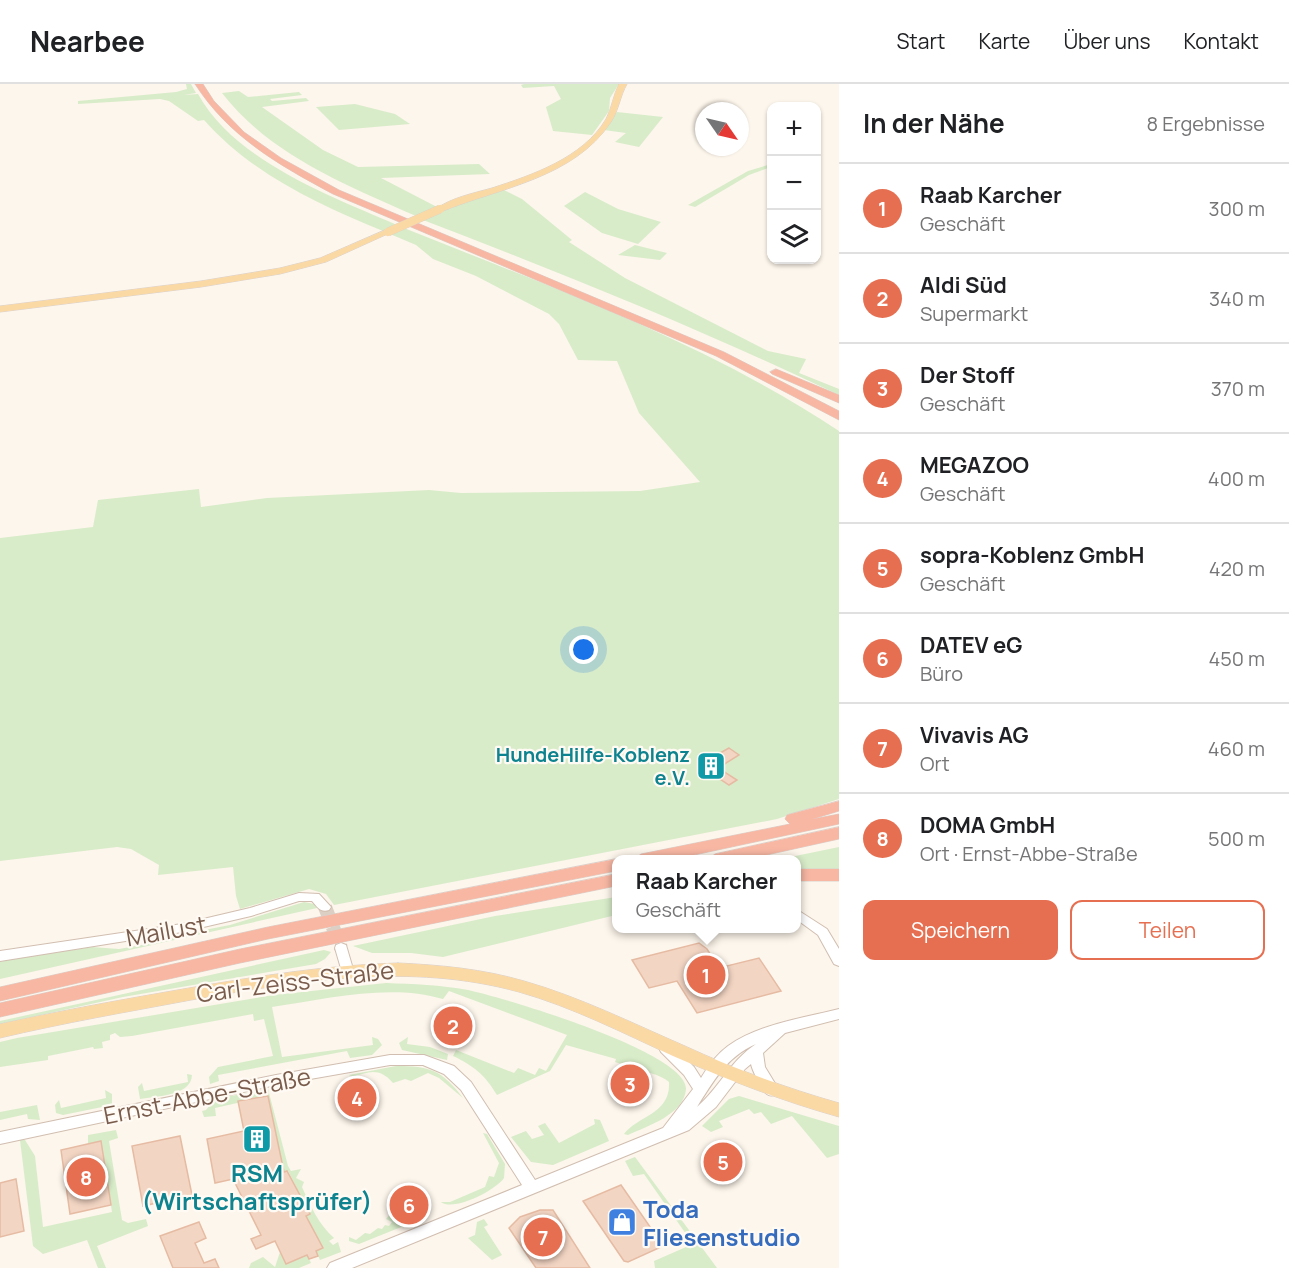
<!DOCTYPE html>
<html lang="de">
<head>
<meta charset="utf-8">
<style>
	body { margin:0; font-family:Manrope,sans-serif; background:#f2f2f2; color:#202124 }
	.controls { position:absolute; right:18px; top:18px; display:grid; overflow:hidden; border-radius:12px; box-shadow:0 2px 4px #0004 }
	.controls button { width:54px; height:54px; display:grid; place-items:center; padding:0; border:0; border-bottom:2px solid #e0e0e0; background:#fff; color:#202124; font:30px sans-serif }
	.compass { position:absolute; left:695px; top:18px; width:54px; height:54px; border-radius:50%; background:#fff; box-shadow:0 2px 4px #0004; rotate:124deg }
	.you { position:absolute; left:584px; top:566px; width:21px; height:21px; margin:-15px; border:4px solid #fff; border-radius:50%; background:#1a73e8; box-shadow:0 0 0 9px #1a73e833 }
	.badge { display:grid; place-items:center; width:39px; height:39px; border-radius:50%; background:#e76f51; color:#fff; font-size:20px; font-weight:700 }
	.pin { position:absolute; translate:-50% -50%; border:3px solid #fff; box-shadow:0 2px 6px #0006 }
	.popup { position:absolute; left:612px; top:771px; width:189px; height:78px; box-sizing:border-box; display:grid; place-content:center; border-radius:12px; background:#fff; filter:drop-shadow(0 2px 4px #0005); font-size:20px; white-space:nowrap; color:#757577 }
	.popup b { font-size:22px; color:#202124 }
	.popup::after { content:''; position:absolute; left:50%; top:100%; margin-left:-12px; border:12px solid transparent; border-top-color:#fff }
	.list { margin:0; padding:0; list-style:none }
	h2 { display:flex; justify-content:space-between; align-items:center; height:78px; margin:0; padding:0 24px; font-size:26px }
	h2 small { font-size:20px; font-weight:400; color:#757577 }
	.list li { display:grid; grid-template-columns:39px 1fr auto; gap:18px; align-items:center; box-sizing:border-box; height:90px; padding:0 24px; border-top:2px solid #e0e0e0 }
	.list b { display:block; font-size:22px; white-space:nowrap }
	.list p { margin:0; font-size:20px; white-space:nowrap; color:#757577 }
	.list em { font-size:20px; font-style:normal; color:#757577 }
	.actions { display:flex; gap:12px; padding:18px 24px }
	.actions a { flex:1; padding:14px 0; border:2px solid #e76f51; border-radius:12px; text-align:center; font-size:21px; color:#e76f51 }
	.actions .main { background:#e76f51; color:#fff }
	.icon { flex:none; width:33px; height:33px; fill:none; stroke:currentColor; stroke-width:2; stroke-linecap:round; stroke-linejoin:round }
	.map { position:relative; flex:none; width:839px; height:1184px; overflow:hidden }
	header { display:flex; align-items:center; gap:36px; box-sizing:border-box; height:84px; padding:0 30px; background:#fff; border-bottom:2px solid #e0e0e0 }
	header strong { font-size:28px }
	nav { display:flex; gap:33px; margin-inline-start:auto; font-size:21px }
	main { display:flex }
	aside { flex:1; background:#fff }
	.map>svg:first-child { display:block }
	.green { fill:#d8ecc9 }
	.building { fill:#f3d5c3; stroke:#e6bba3; stroke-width:1.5 }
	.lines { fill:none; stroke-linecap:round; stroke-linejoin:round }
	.minor-tunnel { stroke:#dcd0c4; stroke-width:14; stroke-dasharray:14 7; stroke-linecap:butt }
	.minor-casing { stroke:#d1beb0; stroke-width:2 }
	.major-casing { stroke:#dad1cd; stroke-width:1 }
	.highway-casing { stroke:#dad1cd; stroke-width:1 }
	.minor { fill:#fff; fill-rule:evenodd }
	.major { fill:#fbd9a5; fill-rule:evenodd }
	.highway { fill:#f7b7a3; fill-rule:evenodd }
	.major-bridge-casing { stroke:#dad1cd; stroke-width:9; stroke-linecap:butt }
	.major-bridge { stroke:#fbd9a5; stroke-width:8 }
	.labels { text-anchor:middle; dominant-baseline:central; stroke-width:4.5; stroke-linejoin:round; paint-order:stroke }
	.culture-label { font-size:20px; font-weight:bold; fill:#0d838f; stroke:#fffaf3; text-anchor:end }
	.near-street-label { font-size:24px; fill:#7a5c4d; stroke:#fffaf3 }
	.near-culture-label { font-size:24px; font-weight:bold; fill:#0d838f; stroke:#fffaf3 }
	.near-shop-label { font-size:24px; font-weight:bold; fill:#366cbe; stroke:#fffaf3; text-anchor:start }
</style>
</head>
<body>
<header>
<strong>Nearbee</strong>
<nav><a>Start</a><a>Karte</a><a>Über uns</a><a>Kontakt</a></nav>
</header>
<main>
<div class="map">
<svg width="839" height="1184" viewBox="0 0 839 1184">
	<rect width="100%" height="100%" fill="#fdf6ec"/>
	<g class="green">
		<path d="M 186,0 L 191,0 L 196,9 L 184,11 L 198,10 C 235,77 330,112 397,141 L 383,147 C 317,120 252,90 204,36 L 198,37 L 169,17 L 160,15 L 78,20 L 78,17 L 176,8 L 187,5 Z"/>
		<polygon points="524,0 619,0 610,14 609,27 592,51 553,47 546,23 561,15 554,2 523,4 521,1"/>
		<path d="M 239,7 L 248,13 L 299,8 L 302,11 L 270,15 L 272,17 L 306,14 L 309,17 L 262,23 L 323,66 L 358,83 L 479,80 L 490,90 L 381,94 L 437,123 L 416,132 C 346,101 270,71 222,9 Z"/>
		<polygon points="355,20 395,30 410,40 339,46 316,23"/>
		<polygon points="617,28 663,33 639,63 615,58 626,49 604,46"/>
		<polygon points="771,80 771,83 749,91 695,123 688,121 748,87"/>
		<path d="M 502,105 L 522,115 L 572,156 L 569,158 L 625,194 L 768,267 L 806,275 L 799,289 L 839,305 L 839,311 C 703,246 564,190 423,136 L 455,121 Z"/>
		<polygon points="585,108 618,125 661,138 638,160 602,149 564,122"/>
		<path d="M 404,144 C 553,204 705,258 839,347 L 839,715 L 777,735 L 334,821 L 326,810 L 309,805 L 240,825 L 236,812 L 233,783 L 158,791 L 159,781 L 131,765 L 117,763 L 0,777 L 0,454 L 93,443 L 98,416 L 199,405 L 201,423 L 267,414 L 429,406 L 461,409 L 640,407 L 700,398 L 639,329 L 617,277 L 578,276 L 559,240 L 549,230 L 476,192 L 433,175 L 416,161 L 390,150 Z"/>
		<polygon points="635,161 667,169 660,176 618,171"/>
		<polygon points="839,763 839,786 796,786 796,776 776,776"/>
		<polygon points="616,813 616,831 443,873 411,869 372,869 353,862 495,832"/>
		<polygon points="304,818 314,820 317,824 0,895 0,878 8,876 92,863 119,865 169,856 173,852 230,841"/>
		<polygon points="324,866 331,868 325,875 316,880 123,913 0,940 0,937"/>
		<path d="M 386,899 C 413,900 441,901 468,906 C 501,913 688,968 686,1005 C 684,1031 647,1042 628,1051 L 624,1050 C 637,1032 671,1030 669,998 C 663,991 625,981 615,978 L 616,975 L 566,961 L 550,987 L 497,1011 C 485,991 474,982 453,972 L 456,966 L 514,989 L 518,984 L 535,991 L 539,984 L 546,987 L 567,951 L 449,907 L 443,915 C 390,899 326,915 272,923 L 282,973 L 373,961 L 372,953 L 378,955 L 382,961 L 372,971 L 350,974 L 347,967 L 218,991 L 219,997 L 210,1000 L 209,993 L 218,983 L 273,972 L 264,935 L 254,937 L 253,930 L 132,952 L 120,953 L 115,949 L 110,951 L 110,956 L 102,958 L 103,964 L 94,965 L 93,963 L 48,972 L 48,976 L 0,983 L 0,958 L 17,954 L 274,911 Z"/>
		<polygon points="408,953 407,960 430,963 448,970 447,976 402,966 399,959"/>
		<path d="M 396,982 C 430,982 442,986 463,1014 L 439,994 L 428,989 L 411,997 L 405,995 L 393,999 C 380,984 370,987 353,993 L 349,991 Z"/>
		<path d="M 187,990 L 192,991 C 191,1012 157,1012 140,1015 L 138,1003 L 142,999 L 144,1007 L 188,998 Z"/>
		<path d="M 268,1005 L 288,1082 L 291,1087 L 301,1085 L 296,1094 L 304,1098 L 302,1103 C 310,1121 319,1141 334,1154 L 329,1157 L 333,1161 L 338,1158 L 341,1168 L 320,1176 L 316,1167 L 323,1164 L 305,1133 L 310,1130 L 288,1087 L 280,1090 L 282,1080 L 268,1012 L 215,1024 L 216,1032 L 204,1033 L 202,1027 L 206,1026 L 215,1015 Z"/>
		<polygon points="105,1006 112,1010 112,1021 63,1031 56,1029 55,1021 59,1016 61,1024 106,1014"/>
		<polygon points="739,1012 839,1042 839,1070 827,1074 792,1032 771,1040 761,1028 754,1030 749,1025 719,1037 723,1043 711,1048 702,1042 729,1015"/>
		<polygon points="37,1021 40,1036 28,1035 27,1030 0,1036 0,1028"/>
		<polygon points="594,1035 600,1036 609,1057 553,1081 531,1078 511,1053 526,1047 532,1055 544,1051 538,1042 545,1039 559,1059 595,1040"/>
		<polygon points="116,1046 118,1054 109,1057 122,1136 128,1139 146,1135 148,1142 97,1162 106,1184 98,1184 87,1156 43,1170 33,1162 20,1056 25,1056 35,1072 43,1143 112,1128 101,1058 88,1060 88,1051"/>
		<path d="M 483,1049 L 487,1050 L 505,1080 L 504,1094 C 496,1106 454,1128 441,1118 L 450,1118 L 485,1103 L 489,1092 L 494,1093 L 499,1079 Z"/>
		<polygon points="635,1073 717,1184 655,1184 654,1177 693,1160 644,1090 633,1092 625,1077"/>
		<polygon points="392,1119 397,1134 402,1136 418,1130 421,1135 359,1160 349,1157 349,1153 356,1156 365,1149 370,1150 378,1144 382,1145 385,1141 389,1142 392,1138 386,1135 392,1128"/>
		<polygon points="484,1135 488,1141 484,1143 502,1171 492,1176 468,1154 475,1151 477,1138"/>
		<polygon points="280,1168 286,1179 307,1171 311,1179 299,1184 249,1184 251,1179 263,1173 275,1183"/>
	</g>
	<g class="building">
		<polygon points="729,664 739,671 718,684 737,696 729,701 699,681"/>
		<polygon points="699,859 707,865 719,884 759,874 781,907 697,929 677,897 649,904 632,876"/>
		<polygon points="268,1012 284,1088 287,1087 310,1130 306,1132 323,1164 316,1167 318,1172 309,1175 307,1171 286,1180 275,1157 256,1165 251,1155 261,1151 233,1095 215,1099 207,1055 244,1047 238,1017"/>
		<polygon points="180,1052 192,1111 143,1122 132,1062"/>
		<polygon points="101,1057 111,1121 70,1130 61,1066"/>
		<polygon points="16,1095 24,1147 0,1153 0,1099"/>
		<polygon points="621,1101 662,1160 661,1163 628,1178 624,1177 583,1117"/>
		<polygon points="540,1126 553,1126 590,1184 536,1184 509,1144 520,1133"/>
		<polygon points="199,1138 206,1154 195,1159 204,1179 215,1175 219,1184 173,1184 160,1152"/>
	</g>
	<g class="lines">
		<polyline class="minor-tunnel" points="325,823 341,864"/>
		<g class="minor-casing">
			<g id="minor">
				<path d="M 299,809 L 319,810 L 331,823 L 329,826 C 321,829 317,823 312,817 L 299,817 L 251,832 L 182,848 L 0,877 L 0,867 L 182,840 L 250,824 Z"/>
				<polygon points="796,825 827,845 839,865 839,882 834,880 818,851 796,835"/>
				<polygon points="341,859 346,861 353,885 352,888 347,890 342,888 335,864 336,861"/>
				<path d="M 839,925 L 839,935 L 785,949 L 763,969 L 765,983 L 779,1006 L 777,1010 C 773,1011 771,1013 767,1010 C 762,1006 752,986 751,980 L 745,985 L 716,1023 L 689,1046 L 352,1184 L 327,1184 L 330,1179 L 522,1101 L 461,1006 L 444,990 L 423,981 L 390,981 L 276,1001 L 0,1060 L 0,1048 L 276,991 L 390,971 L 424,971 L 454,982 L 471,998 L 535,1096 L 663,1044 L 693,1005 L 684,991 L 661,968 L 659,964 L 661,960 L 666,959 L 671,960 L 694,983 L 701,994 C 708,982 717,970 728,962 C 759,940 803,934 839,925 ZM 756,960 C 731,976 719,1004 697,1023 C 713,998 727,972 756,960 Z"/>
			</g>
		</g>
		<g class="major-casing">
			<g id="major">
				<path d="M 619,0 L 627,0 C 620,12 619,26 611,38 C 574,94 500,104 443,127 L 436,125 C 450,114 474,109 492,104 C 532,91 583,74 606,35 C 612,24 613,11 619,0 Z"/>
				<polygon points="385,146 392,148 326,178 280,190 201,203 0,228 0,222 201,197 280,184 320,174"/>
				<path d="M 398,879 C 441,881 483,885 524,897 C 580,913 632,939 685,962 C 735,985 786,1004 839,1019 L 839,1033 C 782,1017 728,996 673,972 C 623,949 572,923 519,908 C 409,878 301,897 191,916 C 127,928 63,939 0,954 L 0,940 C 63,926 126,915 189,904 C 259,892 327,881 398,879 Z"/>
			</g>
		</g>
		<g class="highway-casing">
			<g id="highway">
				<path d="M 195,0 L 203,0 L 214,17 L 244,48 L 281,74 L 339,106 L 724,268 L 839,327 L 839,336 L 716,272 L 333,110 C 279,81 229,53 195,0 Z"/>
				<polygon points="776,285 839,311 839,319 772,290 770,288"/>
				<polygon points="839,717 839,727 813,735 839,730 839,740 671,776 633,776 641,770 790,740 785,735 787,731"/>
				<polygon points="839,743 839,755 744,776 707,776 715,770"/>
				<polygon points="616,775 616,787 268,855 0,917 0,903 268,843"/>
				<rect x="796" y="785" width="43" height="12"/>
				<polygon points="616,790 616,802 240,879 0,933 0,919 240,865"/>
			</g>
		</g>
		<use href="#minor" class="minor"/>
		<use href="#major" class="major"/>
		<use href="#highway" class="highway"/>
		<g class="major-bridge-casing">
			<polyline id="major-bridge" points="388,148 440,125"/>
		</g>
		<use href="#major-bridge" class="major-bridge"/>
	</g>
	<defs>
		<g id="building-square" transform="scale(1.5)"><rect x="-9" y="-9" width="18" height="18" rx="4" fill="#0f9aa8" stroke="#fffaf3"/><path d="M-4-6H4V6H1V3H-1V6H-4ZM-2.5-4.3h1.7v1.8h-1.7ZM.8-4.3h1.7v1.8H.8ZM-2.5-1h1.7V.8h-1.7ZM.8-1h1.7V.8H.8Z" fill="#fff"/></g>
		<g id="shop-square" transform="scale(1.5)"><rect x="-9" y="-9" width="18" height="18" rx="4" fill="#3f7fe0" stroke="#fffaf3"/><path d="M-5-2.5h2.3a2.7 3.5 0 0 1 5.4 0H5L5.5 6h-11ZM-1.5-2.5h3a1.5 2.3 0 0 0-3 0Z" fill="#fff"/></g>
	</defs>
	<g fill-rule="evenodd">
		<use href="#building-square" x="711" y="682"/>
		<use href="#building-square" x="257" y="1055"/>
		<use href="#shop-square" x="622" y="1138"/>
	</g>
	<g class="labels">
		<g class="culture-label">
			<text x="690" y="670">HundeHilfe-Koblenz<tspan x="690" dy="23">e.V.</tspan></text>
		</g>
		<g class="near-street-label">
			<text transform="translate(166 846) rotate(-10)">Mailust</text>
			<text transform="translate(295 897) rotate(-7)">Carl-Zeiss-Straße</text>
			<text transform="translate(207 1011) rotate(-11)">Ernst-Abbe-Straße</text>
		</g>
		<g class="near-culture-label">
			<text x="257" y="1088">RSM<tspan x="257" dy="28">(Wirtschaftsprüfer)</tspan></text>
		</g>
		<g class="near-shop-label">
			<text x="643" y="1124">Toda<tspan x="643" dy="28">Fliesenstudio</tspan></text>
		</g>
	</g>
</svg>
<div class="controls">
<button>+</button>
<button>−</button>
<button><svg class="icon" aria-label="layers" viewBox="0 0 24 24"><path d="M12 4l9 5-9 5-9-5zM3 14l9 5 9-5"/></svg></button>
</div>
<svg class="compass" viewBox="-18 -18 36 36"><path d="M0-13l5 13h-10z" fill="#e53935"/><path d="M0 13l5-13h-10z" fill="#757577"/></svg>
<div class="you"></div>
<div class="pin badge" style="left:706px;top:891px">1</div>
<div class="popup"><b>Raab Karcher</b>Geschäft</div>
<div class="pin badge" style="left:453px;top:942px">2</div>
<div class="pin badge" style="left:630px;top:1000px">3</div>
<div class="pin badge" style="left:357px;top:1014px">4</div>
<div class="pin badge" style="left:723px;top:1078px">5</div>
<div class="pin badge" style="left:409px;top:1121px">6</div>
<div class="pin badge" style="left:543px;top:1153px">7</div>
<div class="pin badge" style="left:86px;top:1093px">8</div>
</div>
<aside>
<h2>In der Nähe<small>8 Ergebnisse</small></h2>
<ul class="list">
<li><span class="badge">1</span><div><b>Raab Karcher</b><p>Geschäft</p></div><em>300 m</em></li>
<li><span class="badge">2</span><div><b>Aldi Süd</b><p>Supermarkt</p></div><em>340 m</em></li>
<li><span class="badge">3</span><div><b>Der Stoff</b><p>Geschäft</p></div><em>370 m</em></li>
<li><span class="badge">4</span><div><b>MEGAZOO</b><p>Geschäft</p></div><em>400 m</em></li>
<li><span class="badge">5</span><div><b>sopra-Koblenz GmbH</b><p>Geschäft</p></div><em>420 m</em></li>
<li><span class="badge">6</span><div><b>DATEV eG</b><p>Büro</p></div><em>450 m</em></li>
<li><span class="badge">7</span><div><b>Vivavis AG</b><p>Ort</p></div><em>460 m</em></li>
<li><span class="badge">8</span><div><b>DOMA GmbH</b><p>Ort · Ernst-Abbe-Straße</p></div><em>500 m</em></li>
</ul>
<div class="actions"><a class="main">Speichern</a><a>Teilen</a></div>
</aside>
</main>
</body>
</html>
